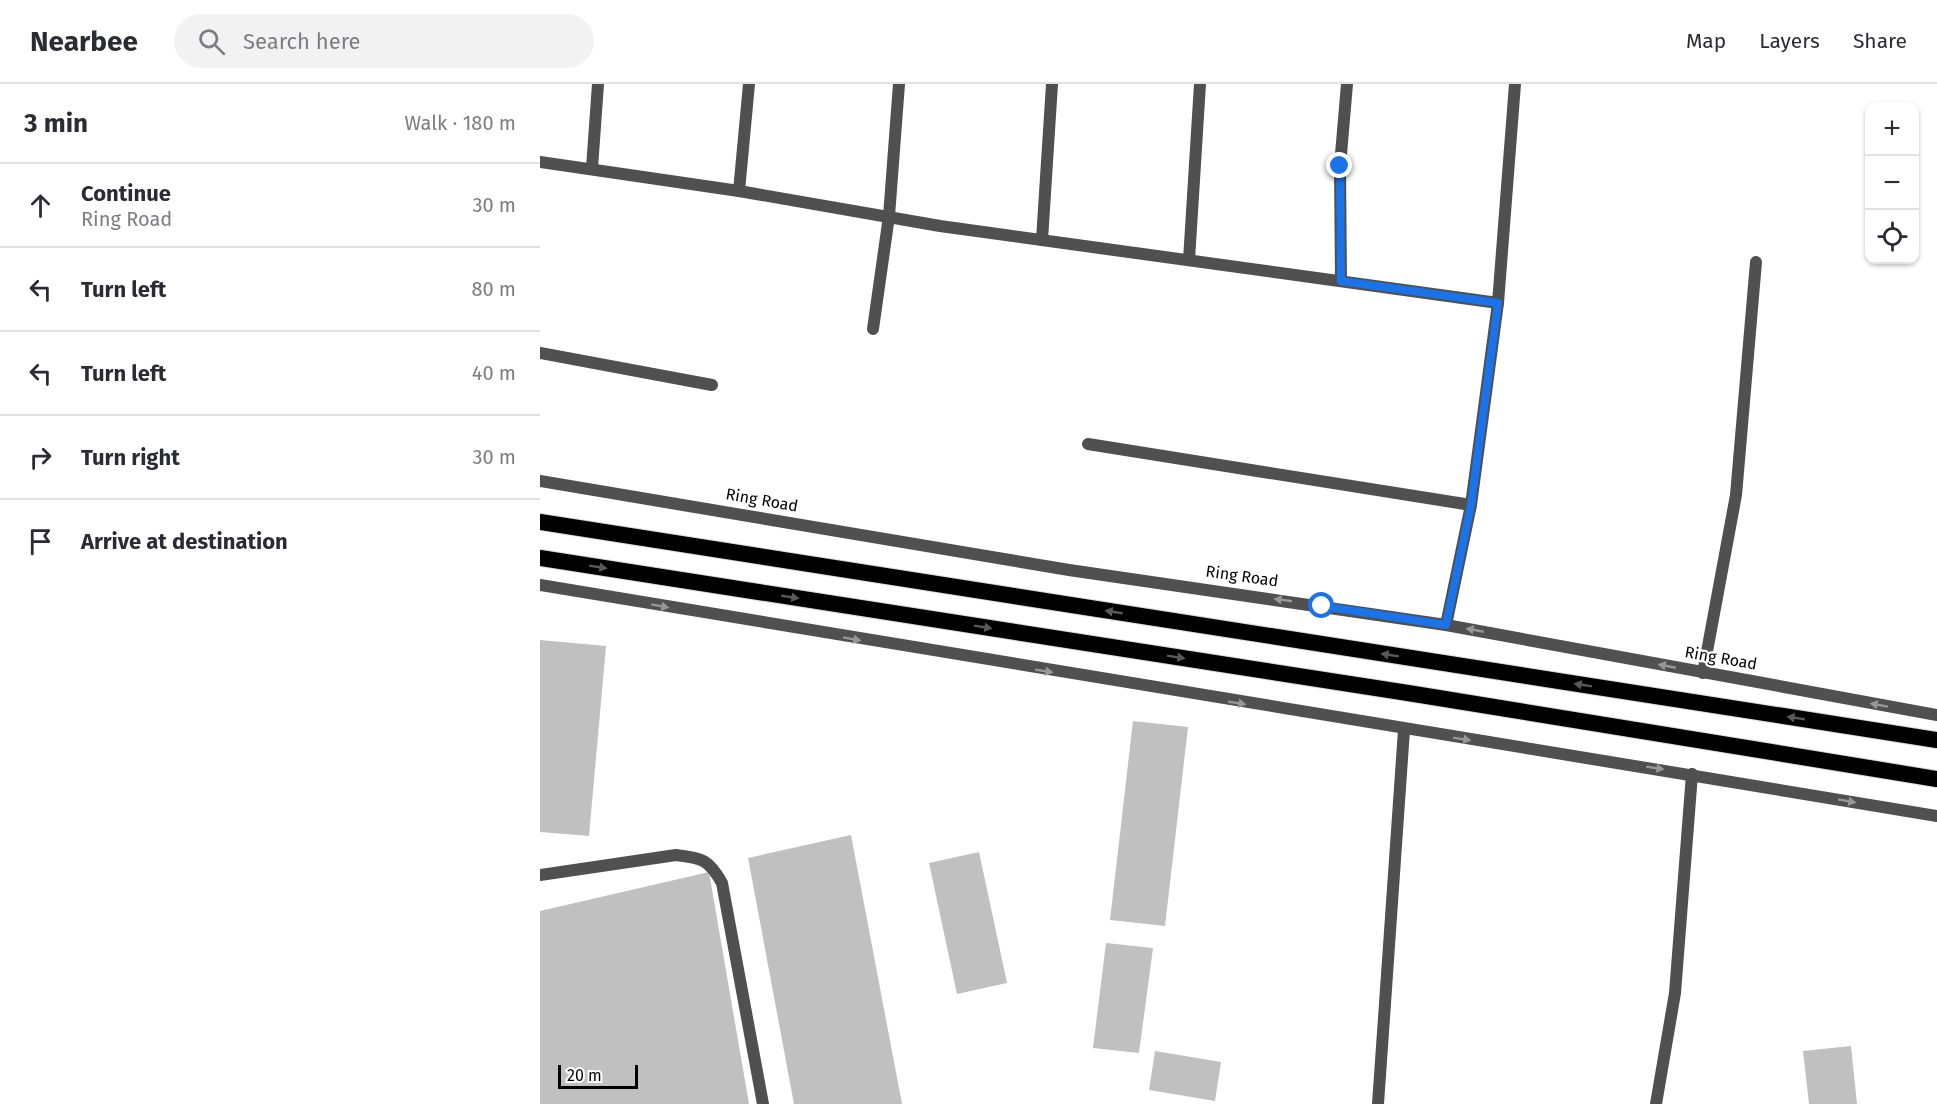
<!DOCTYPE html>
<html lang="en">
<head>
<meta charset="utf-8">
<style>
	body { margin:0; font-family:"Fira Sans",sans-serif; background:#f2f2f3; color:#2b2b33 }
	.controls { position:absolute; right:18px; top:18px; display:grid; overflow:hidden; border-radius:12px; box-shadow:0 2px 4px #0004 }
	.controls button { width:54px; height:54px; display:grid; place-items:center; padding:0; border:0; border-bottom:2px solid #e1e1e2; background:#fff; color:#2b2b33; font:30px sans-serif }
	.scale { position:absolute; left:18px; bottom:15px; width:80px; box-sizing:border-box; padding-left:6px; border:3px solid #000; border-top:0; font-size:16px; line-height:21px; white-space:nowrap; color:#000; -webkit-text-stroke:4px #fff; paint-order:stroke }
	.stop { position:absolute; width:18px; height:18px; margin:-14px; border:4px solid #1a73e8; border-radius:50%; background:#fff }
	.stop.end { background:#1a73e8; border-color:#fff; box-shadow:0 2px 6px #0008 }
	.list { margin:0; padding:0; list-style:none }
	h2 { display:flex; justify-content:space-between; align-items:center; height:78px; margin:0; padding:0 24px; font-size:26px }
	h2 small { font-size:20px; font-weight:400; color:#7c7c81 }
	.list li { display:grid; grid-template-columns:39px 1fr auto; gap:18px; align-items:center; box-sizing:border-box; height:84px; padding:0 24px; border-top:2px solid #e1e1e2 }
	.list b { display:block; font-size:22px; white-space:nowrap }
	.list p { margin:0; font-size:20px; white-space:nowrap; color:#7c7c81 }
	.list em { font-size:20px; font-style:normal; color:#7c7c81 }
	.icon { flex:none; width:33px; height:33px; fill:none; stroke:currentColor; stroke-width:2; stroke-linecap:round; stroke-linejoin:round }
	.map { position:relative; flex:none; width:1397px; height:1020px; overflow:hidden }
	header { display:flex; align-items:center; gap:36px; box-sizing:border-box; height:84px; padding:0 30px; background:#fff; border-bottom:2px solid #e1e1e2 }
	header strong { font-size:28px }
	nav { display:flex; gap:33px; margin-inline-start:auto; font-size:21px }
	.search { width:420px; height:54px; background:#f2f2f3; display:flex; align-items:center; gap:15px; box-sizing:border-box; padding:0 21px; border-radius:33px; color:#7c7c81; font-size:22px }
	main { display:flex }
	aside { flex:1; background:#fff }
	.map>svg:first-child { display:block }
	.building { fill:#c0c0c0 }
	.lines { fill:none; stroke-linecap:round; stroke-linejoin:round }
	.trunk-casing { stroke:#dbdbdb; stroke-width:18 }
	.service { stroke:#505050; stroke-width:12 }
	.minor { stroke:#505050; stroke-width:12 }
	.tertiary { stroke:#505050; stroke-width:12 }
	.trunk { stroke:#000; stroke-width:16 }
	.oneway { fill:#595959 }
	.oneway2 { fill:#969696 }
	.route { stroke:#1a73e8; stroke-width:8 }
	.labels { text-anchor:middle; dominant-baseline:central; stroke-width:4.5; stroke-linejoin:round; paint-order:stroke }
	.street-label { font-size:16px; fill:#000; stroke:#fff }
</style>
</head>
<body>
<header>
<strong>Nearbee</strong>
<div class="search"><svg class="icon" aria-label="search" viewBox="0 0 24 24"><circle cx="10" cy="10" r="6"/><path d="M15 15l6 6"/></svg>Search here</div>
<nav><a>Map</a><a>Layers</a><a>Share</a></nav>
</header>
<main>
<aside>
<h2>3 min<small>Walk · 180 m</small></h2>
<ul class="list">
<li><svg class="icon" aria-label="ahead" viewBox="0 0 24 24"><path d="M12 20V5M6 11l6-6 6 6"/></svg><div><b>Continue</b><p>Ring Road</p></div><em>30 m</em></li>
<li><svg class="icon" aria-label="left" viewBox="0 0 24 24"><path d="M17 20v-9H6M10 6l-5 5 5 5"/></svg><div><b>Turn left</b></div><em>80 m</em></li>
<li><svg class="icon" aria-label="left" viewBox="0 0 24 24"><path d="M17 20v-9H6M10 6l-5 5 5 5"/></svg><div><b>Turn left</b></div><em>40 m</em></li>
<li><svg class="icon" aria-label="right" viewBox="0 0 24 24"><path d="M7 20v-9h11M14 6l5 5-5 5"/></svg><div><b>Turn right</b></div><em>30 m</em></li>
<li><svg class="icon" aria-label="arrive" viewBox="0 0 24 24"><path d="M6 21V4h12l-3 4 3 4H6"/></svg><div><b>Arrive at destination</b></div></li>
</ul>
</aside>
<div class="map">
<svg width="1397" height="1020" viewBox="0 0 1397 1020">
	<rect width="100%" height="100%" fill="#fff"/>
	<g class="building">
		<polygon points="0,556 66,562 49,752 0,748"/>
		<polygon points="593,637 648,643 625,842 570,836"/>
		<polygon points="311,751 362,1020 254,1020 208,774"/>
		<polygon points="439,768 467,899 417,910 389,779"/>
		<polygon points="169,788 209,1020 0,1020 0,827"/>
		<polygon points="566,859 613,864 599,969 553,964"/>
		<polygon points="1311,962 1317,1020 1269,1020 1263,967"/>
		<polygon points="615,967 681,978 675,1017 609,1006"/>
	</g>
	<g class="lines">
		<g class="trunk-casing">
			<g id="trunk">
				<polyline points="0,438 1397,656"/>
				<polyline points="0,474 868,609 1397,695"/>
			</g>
		</g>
		<path class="service" d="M 0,791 L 136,771 C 163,774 169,776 182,799 L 223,1020"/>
		<g class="minor">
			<polyline points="0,78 199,107 400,142 958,219 931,421 906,541"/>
			<polyline points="52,84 58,0"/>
			<polyline points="199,107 209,0"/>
			<polyline points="502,156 512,0"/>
			<polyline points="649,176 660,0"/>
			<polyline points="801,197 800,82 807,0"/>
			<polyline points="958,219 975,0"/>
			<polyline points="333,245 349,132 359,0"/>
			<polyline points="0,269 172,301"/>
			<polyline points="548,360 931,421"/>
			<polyline points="1163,589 1196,411 1216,178"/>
			<polyline points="838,1020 864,646"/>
			<polyline points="1116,1020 1135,909 1152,690"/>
		</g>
		<g class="tertiary">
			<polyline points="0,397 529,486 906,541 1397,631"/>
			<polyline points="0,501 1397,732"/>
		</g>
		<use href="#trunk" class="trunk"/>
	</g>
	<defs><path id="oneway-solid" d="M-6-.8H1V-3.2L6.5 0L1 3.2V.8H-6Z" transform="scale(1.5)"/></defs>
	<g class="oneway">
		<use href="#oneway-solid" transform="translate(58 483) rotate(9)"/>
		<use href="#oneway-solid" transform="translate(250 513) rotate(9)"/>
		<use href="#oneway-solid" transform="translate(574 528) rotate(-171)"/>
		<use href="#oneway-solid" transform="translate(443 543) rotate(9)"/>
		<use href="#oneway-solid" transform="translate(850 571) rotate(-171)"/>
		<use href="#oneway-solid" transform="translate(636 573) rotate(9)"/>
		<use href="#oneway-solid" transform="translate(1043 601) rotate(-171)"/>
		<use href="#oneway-solid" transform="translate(1256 634) rotate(-171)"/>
	</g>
	<g class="oneway2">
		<use href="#oneway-solid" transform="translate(743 516) rotate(-172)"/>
		<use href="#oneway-solid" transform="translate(120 522) rotate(10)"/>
		<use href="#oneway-solid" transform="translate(935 546) rotate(-169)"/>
		<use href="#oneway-solid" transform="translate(312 555) rotate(10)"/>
		<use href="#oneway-solid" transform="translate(1127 582) rotate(-169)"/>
		<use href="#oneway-solid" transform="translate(504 587) rotate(9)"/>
		<use href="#oneway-solid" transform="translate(697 619) rotate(9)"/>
		<use href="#oneway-solid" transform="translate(1339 621) rotate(-170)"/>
		<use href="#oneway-solid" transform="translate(922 655) rotate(9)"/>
		<use href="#oneway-solid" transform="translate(1115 684) rotate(9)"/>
		<use href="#oneway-solid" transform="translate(1307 717) rotate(10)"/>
	</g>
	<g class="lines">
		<polyline class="route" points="782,522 906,541 931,421 958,219 801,197 800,82"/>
	</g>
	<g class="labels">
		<g class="street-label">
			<text transform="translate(222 416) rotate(10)">Ring Road</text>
			<text transform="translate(702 492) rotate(8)">Ring Road</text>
			<text transform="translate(1181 574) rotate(10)">Ring Road</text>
		</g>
	</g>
</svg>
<div class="controls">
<button>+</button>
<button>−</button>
<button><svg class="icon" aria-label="locate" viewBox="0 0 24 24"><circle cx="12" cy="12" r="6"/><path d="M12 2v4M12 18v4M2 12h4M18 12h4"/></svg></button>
</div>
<div class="scale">20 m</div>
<div class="stop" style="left:782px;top:522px"></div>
<div class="stop end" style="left:800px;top:82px"></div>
</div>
</main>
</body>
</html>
